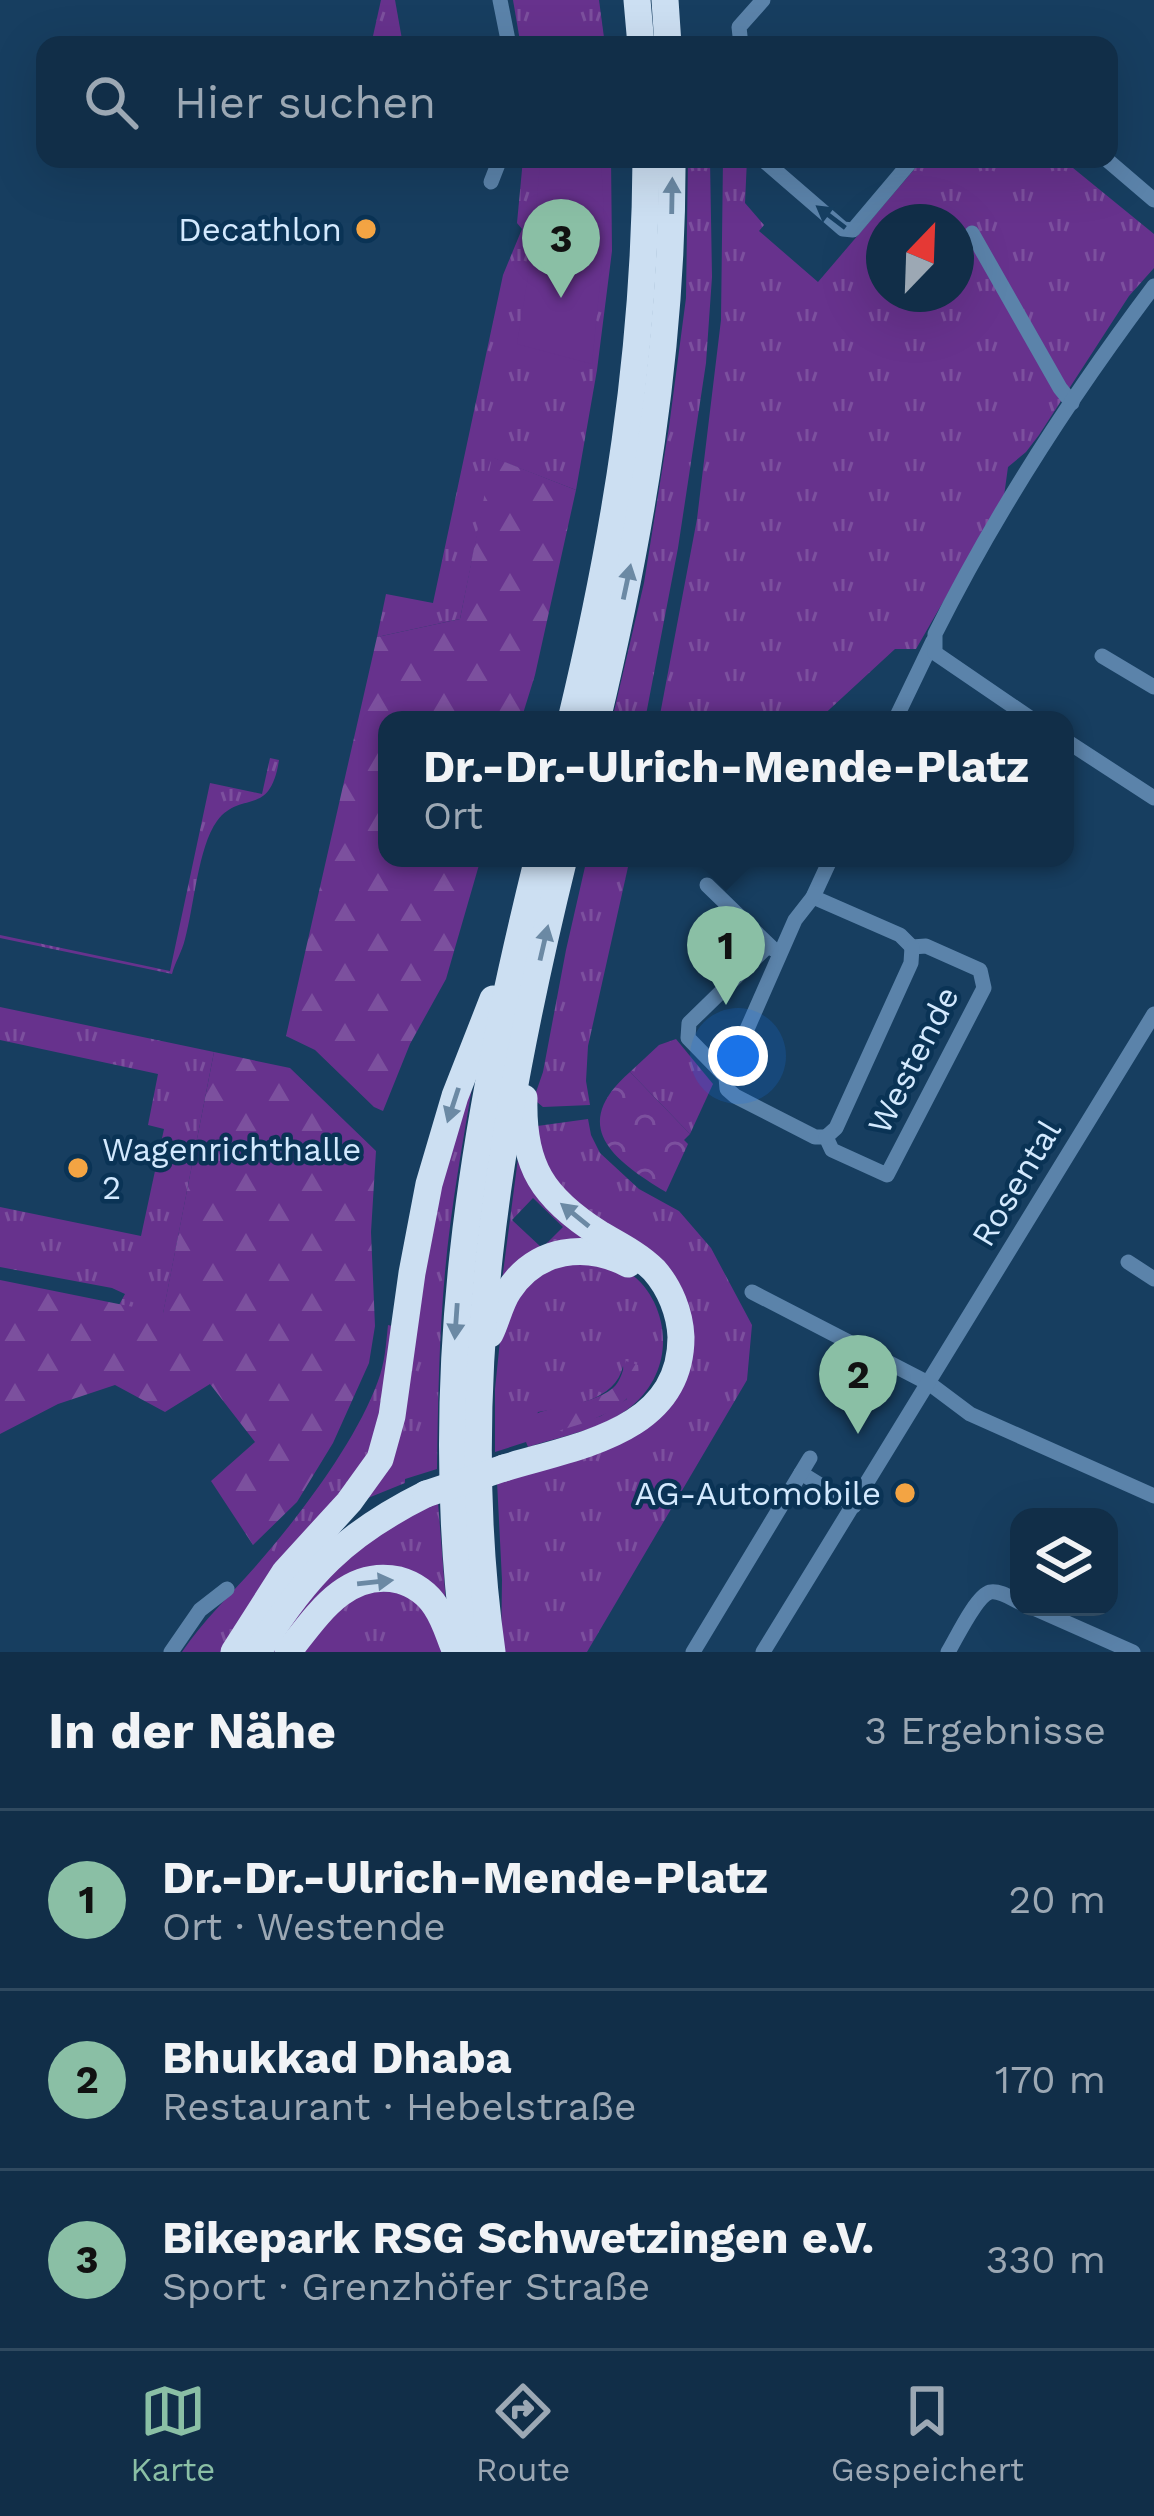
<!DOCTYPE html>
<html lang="de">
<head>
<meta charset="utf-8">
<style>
	body { margin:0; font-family:"Work Sans",sans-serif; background:#1a364f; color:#f1f3f6 }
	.controls { position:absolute; right:36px; bottom:36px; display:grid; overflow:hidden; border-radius:24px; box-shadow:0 12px 48px #0002 }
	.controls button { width:108px; height:108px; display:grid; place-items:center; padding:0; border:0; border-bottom:3px solid #304a60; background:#112e48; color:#f1f3f6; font:60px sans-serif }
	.compass { position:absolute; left:866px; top:204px; width:108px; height:108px; border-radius:50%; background:#112e48; box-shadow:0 12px 48px #0002; rotate:23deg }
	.you { position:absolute; left:738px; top:1056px; width:42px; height:42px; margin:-30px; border:9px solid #fff; border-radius:50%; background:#1a73e8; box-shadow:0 0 0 18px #1a73e833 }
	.badge { display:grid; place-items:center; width:78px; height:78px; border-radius:50%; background:#8abfa5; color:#111; font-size:39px; font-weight:700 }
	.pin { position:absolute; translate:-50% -99px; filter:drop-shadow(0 3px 6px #0008) }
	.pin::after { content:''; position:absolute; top:63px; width:42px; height:36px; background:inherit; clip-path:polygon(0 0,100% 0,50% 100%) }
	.popup { position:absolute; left:378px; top:711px; width:696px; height:156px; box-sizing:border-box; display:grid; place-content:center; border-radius:24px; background:#112e48; filter:drop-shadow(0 3px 9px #0005); font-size:39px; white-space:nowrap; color:#9ca8b4 }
	.popup b { font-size:45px; color:#f1f3f6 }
	.popup::after { content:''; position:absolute; left:50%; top:100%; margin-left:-24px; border:24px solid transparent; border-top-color:#112e48 }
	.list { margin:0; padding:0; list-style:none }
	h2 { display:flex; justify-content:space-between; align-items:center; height:156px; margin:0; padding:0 48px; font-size:51px }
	h2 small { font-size:39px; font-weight:400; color:#9ca8b4 }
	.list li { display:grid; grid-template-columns:78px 1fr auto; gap:36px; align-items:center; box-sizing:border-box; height:180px; padding:0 48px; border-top:3px solid #304a60 }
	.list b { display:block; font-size:45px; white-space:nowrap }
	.list p { margin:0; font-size:39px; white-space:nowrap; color:#9ca8b4 }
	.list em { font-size:39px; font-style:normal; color:#9ca8b4 }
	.icon { flex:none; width:66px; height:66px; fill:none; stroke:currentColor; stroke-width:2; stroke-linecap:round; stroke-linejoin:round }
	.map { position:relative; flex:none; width:1154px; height:1652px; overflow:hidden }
	.search { position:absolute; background:#112e48; box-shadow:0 12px 48px #0002; left:36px; right:36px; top:36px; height:132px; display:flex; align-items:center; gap:30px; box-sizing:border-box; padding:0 42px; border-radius:24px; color:#9ca8b4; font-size:45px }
	.sheet { height:696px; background:#112e48 }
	nav { display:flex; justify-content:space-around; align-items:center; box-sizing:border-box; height:168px; border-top:3px solid #304a60; background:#112e48; font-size:33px; color:#9ca8b4 }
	nav a { display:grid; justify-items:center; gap:6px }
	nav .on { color:#8abfa5 }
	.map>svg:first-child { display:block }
	.grass { fill:url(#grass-tufts); fill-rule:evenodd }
	.forest { fill:url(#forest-firs) }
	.park { fill:url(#park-crowns) }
	.pitch { fill:#67328d }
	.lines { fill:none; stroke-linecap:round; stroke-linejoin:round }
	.street { stroke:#5b83aa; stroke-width:15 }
	.highway { stroke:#ccdff2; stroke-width:27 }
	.highway-bridge { stroke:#ccdff2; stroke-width:27 }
	.oneway { fill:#6b89a4 }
	.oneway2 { fill:#163f62 }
	.poi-dot { fill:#f3a443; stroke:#0a3355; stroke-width:4.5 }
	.labels { text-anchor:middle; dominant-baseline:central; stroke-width:9; stroke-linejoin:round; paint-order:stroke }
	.poi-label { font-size:33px; fill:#d3e9fe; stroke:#0a3355; text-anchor:end }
	.street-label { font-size:33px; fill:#d3e9fe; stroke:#0a3355 }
</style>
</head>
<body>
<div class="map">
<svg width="1154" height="1652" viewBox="0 0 1154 1652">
	<defs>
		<pattern id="grass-tufts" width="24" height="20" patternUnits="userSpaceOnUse" patternTransform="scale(3)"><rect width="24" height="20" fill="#67328d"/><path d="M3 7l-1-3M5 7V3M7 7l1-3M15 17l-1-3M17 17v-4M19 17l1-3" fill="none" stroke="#7c509e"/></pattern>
		<pattern id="forest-firs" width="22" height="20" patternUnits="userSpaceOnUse" patternTransform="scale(3)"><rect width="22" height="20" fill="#67328d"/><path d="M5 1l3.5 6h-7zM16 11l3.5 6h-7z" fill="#7c509e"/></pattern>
		<pattern id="park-crowns" width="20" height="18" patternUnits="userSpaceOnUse" patternTransform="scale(3)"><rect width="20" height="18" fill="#67328d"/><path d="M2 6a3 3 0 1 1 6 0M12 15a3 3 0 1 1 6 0" fill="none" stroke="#7c509e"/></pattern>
	</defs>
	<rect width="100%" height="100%" fill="#173e60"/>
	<g class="grass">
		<polygon points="381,0 395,0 403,45 371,45"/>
		<polygon points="513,0 599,0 605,45 532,45 520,41"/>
		<polygon points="523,159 611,159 612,251 597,370 576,490 493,458 460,619 377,637 386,594 433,603 503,275 522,229 517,223"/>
		<polygon points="688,159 710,159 712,277 706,363 678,548 645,720 612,720 644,583 669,427 686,298"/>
		<path d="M 723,159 L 747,159 L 745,203 L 764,225 L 759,231 L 818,282 L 923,159 L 1062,159 L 1154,234 L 1154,268 L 1129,296 L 1039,435 L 1026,452 L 1008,467 L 1004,496 L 916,649 L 895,649 L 818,720 L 659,720 L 697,519 L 721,320 ZM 884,222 L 956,222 L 956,294 L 884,294 Z"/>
		<path d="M 270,758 L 279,760 C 270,819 241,789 217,821 C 198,847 194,907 185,939 C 182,952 175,962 172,974 L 0,938 L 0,935 L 170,971 L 210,783 L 262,794 Z"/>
		<polygon points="587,858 630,858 588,1046 586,1081 590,1105 543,1107 537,1102 535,1095 543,1072 566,950"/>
		<polygon points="0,1007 214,1052 163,1314 119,1305 125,1294 112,1288 0,1267 0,1207 141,1236 164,1129 148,1125 158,1074 0,1040"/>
		<polygon points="676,1039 713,1084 690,1134 630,1072 659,1045"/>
		<path d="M 474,1076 C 463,1141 451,1206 445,1272 C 439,1337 438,1403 437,1469 L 405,1479 L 405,1483 L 368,1498 L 431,1209 Z"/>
		<polygon points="588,1119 591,1135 600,1153 639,1189 679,1211 711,1248 752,1325 747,1380 587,1652 501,1652 502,1580 497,1481 637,1429 686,1318 550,1182 530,1127"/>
		<path d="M 519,1151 L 596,1239 L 501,1288 ZM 533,1198 L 563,1227 L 542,1248 L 512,1220 Z"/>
		<path d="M 574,1259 C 591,1263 614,1265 629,1273 C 640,1279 649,1292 654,1302 C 671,1338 664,1378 633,1405 C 605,1429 562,1436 528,1447 L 526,1442 L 495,1452 L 495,1389 L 501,1331 L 523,1284 ZM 623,1366 L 627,1399 L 601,1416 L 527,1439 L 538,1412 C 568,1407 616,1401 623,1366 Z"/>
		<path d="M 388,1325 L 400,1328 L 380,1449 L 222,1652 L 182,1652 C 203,1621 230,1595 255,1567 C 298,1518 356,1442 378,1381 C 385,1363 386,1344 388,1325 Z"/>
		<polygon points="438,1502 446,1603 391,1572 280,1652 266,1652 354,1544"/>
		<polygon points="359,1589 416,1594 448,1652 296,1652"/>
	</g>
	<g class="forest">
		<polygon points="492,457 576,490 535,675 521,720 387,720 387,858 481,858 446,979 410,1044 383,1111 374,1107 315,1050 286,1036 377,637 460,619"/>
		<polygon points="214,1052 290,1068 376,1151 371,1232 375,1326 369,1363 333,1443 297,1502 253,1545 211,1481 255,1442 210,1384 165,1412 115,1385 58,1404 0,1434 0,1280 163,1313"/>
		<path d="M 626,1361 L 638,1365 C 646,1415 563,1428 527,1440 L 519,1423 C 544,1403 587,1409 613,1388 C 621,1381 623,1369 626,1361 Z"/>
	</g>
	<path class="park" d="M 630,1072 L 690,1134 L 684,1140 L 688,1144 L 666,1192 C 613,1160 568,1126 630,1072 Z"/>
	<polygon class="pitch" points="601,160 605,233 592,364 517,344 532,252 540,164"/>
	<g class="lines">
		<g class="street">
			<polyline points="500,0 509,45"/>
			<polyline points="741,45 739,27 763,0"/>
			<polyline points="762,159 843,229 853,230 913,159"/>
			<polyline points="1106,159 1154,200"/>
			<polyline points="491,182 500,159"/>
			<polyline points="972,233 1060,388 1072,403"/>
			<polyline points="1102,656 1154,687"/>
			<polyline points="895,720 933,641"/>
			<path d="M 1033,720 L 935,653 L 935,634 C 996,512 1072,395 1154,286"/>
			<polyline points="1065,740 1154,798"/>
			<polyline points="707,885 773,949"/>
			<polyline points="768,946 689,1023 688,1038 726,1077 727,1089 735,1096 815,1137 826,1137 832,1150 887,1175 984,988 980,970 926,946 912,947 900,935 813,897"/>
			<polyline points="726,1077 795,920 813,897 831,858"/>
			<polyline points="826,1137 836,1128 911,963 912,947"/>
			<polyline points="1128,1262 1154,1279"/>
			<polyline points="752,1292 930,1384 970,1414 1154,1496"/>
			<polyline points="801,1473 854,1506"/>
			<polyline points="1031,1607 1133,1652"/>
			<polyline points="171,1652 200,1610 227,1589"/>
			<polyline points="693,1652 810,1458"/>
			<polyline points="763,1652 1154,1014"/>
			<path d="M 948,1652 C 956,1639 976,1596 990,1592 C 999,1590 1011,1598 1019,1602"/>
		</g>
		<g class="highway">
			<polyline points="637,0 641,45"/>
			<polyline points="665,0 668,45"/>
			<path d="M 571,720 C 616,532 645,353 646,159"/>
			<path d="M 597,720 C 641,535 673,349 672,159"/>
			<path d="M 490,1334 C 497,1320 500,1303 509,1290 C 537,1248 586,1242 628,1264"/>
			<path d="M 504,1468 C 575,1446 681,1433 681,1337 C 680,1313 670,1288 654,1270 C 639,1255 619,1245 600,1234 C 543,1198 522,1166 524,1098"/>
			<polyline points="234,1652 285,1572 349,1502 380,1459 392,1416 412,1273 429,1184 455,1096 493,999"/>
			<path d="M 258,1652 C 305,1575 345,1534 426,1494"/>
			<path d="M 288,1652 C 316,1617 346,1568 399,1580 C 414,1584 428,1594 436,1607 C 445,1620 449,1636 455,1650"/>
			<path d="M 466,1652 C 429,1375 472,1126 538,858"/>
			<path d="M 492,1652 C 454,1384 500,1118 564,858"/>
		</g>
		<polyline class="highway-bridge" points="426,1494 504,1468"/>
	</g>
	<defs><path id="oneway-solid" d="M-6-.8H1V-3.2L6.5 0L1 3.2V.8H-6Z" transform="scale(3)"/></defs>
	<g class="oneway">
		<use href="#oneway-solid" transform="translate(672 196) rotate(-89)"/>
		<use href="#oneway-solid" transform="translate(627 582) rotate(-78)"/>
		<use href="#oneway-solid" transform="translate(544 943) rotate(-77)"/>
		<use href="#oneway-solid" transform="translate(453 1105) rotate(108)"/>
		<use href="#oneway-solid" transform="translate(575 1215) rotate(-141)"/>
		<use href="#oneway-solid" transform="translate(456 1321) rotate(94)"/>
		<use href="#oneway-solid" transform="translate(375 1582) rotate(-6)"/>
	</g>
	<use class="oneway2" href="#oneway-solid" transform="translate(831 217) rotate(-143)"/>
	<g class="poi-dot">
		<circle cx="366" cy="229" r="12"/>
		<circle cx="78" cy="1168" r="12"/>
		<circle cx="905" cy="1493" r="12"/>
	</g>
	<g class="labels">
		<g class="poi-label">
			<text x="342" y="229">Decathlon</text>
			<text x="102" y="1149" text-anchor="start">Wagenrichthalle<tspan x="102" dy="38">2</tspan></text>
			<text x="881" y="1493">AG-Automobile</text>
		</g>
		<g class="street-label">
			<text transform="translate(913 1060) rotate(-63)">Westende</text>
			<text transform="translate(1016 1183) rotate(-59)">Rosental</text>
		</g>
	</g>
</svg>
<div class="controls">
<button><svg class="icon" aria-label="layers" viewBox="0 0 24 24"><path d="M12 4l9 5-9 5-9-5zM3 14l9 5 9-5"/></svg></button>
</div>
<svg class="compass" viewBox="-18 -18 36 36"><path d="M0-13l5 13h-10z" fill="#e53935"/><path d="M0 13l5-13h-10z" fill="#9ca8b4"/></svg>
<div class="you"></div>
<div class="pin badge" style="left:726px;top:1005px">1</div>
<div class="popup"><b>Dr.-Dr.-Ulrich-Mende-Platz</b>Ort</div>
<div class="pin badge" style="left:858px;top:1434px">2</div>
<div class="pin badge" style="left:561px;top:298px">3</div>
<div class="search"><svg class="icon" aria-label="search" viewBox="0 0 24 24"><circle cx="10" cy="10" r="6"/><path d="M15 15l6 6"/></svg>Hier suchen</div>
</div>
<section class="sheet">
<h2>In der Nähe<small>3 Ergebnisse</small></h2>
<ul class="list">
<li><span class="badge">1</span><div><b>Dr.-Dr.-Ulrich-Mende-Platz</b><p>Ort · Westende</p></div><em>20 m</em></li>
<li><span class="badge">2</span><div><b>Bhukkad Dhaba</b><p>Restaurant · Hebelstraße</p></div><em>170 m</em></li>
<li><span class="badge">3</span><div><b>Bikepark RSG Schwetzingen e.V.</b><p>Sport · Grenzhöfer Straße</p></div><em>330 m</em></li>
</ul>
</section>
<nav>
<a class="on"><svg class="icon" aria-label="map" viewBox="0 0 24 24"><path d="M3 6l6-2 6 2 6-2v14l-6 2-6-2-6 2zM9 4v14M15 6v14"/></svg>Karte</a>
<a><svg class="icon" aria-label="directions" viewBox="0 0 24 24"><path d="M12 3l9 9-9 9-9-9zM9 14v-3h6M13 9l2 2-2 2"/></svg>Route</a>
<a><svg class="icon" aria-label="saved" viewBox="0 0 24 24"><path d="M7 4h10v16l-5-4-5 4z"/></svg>Gespeichert</a>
</nav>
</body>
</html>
